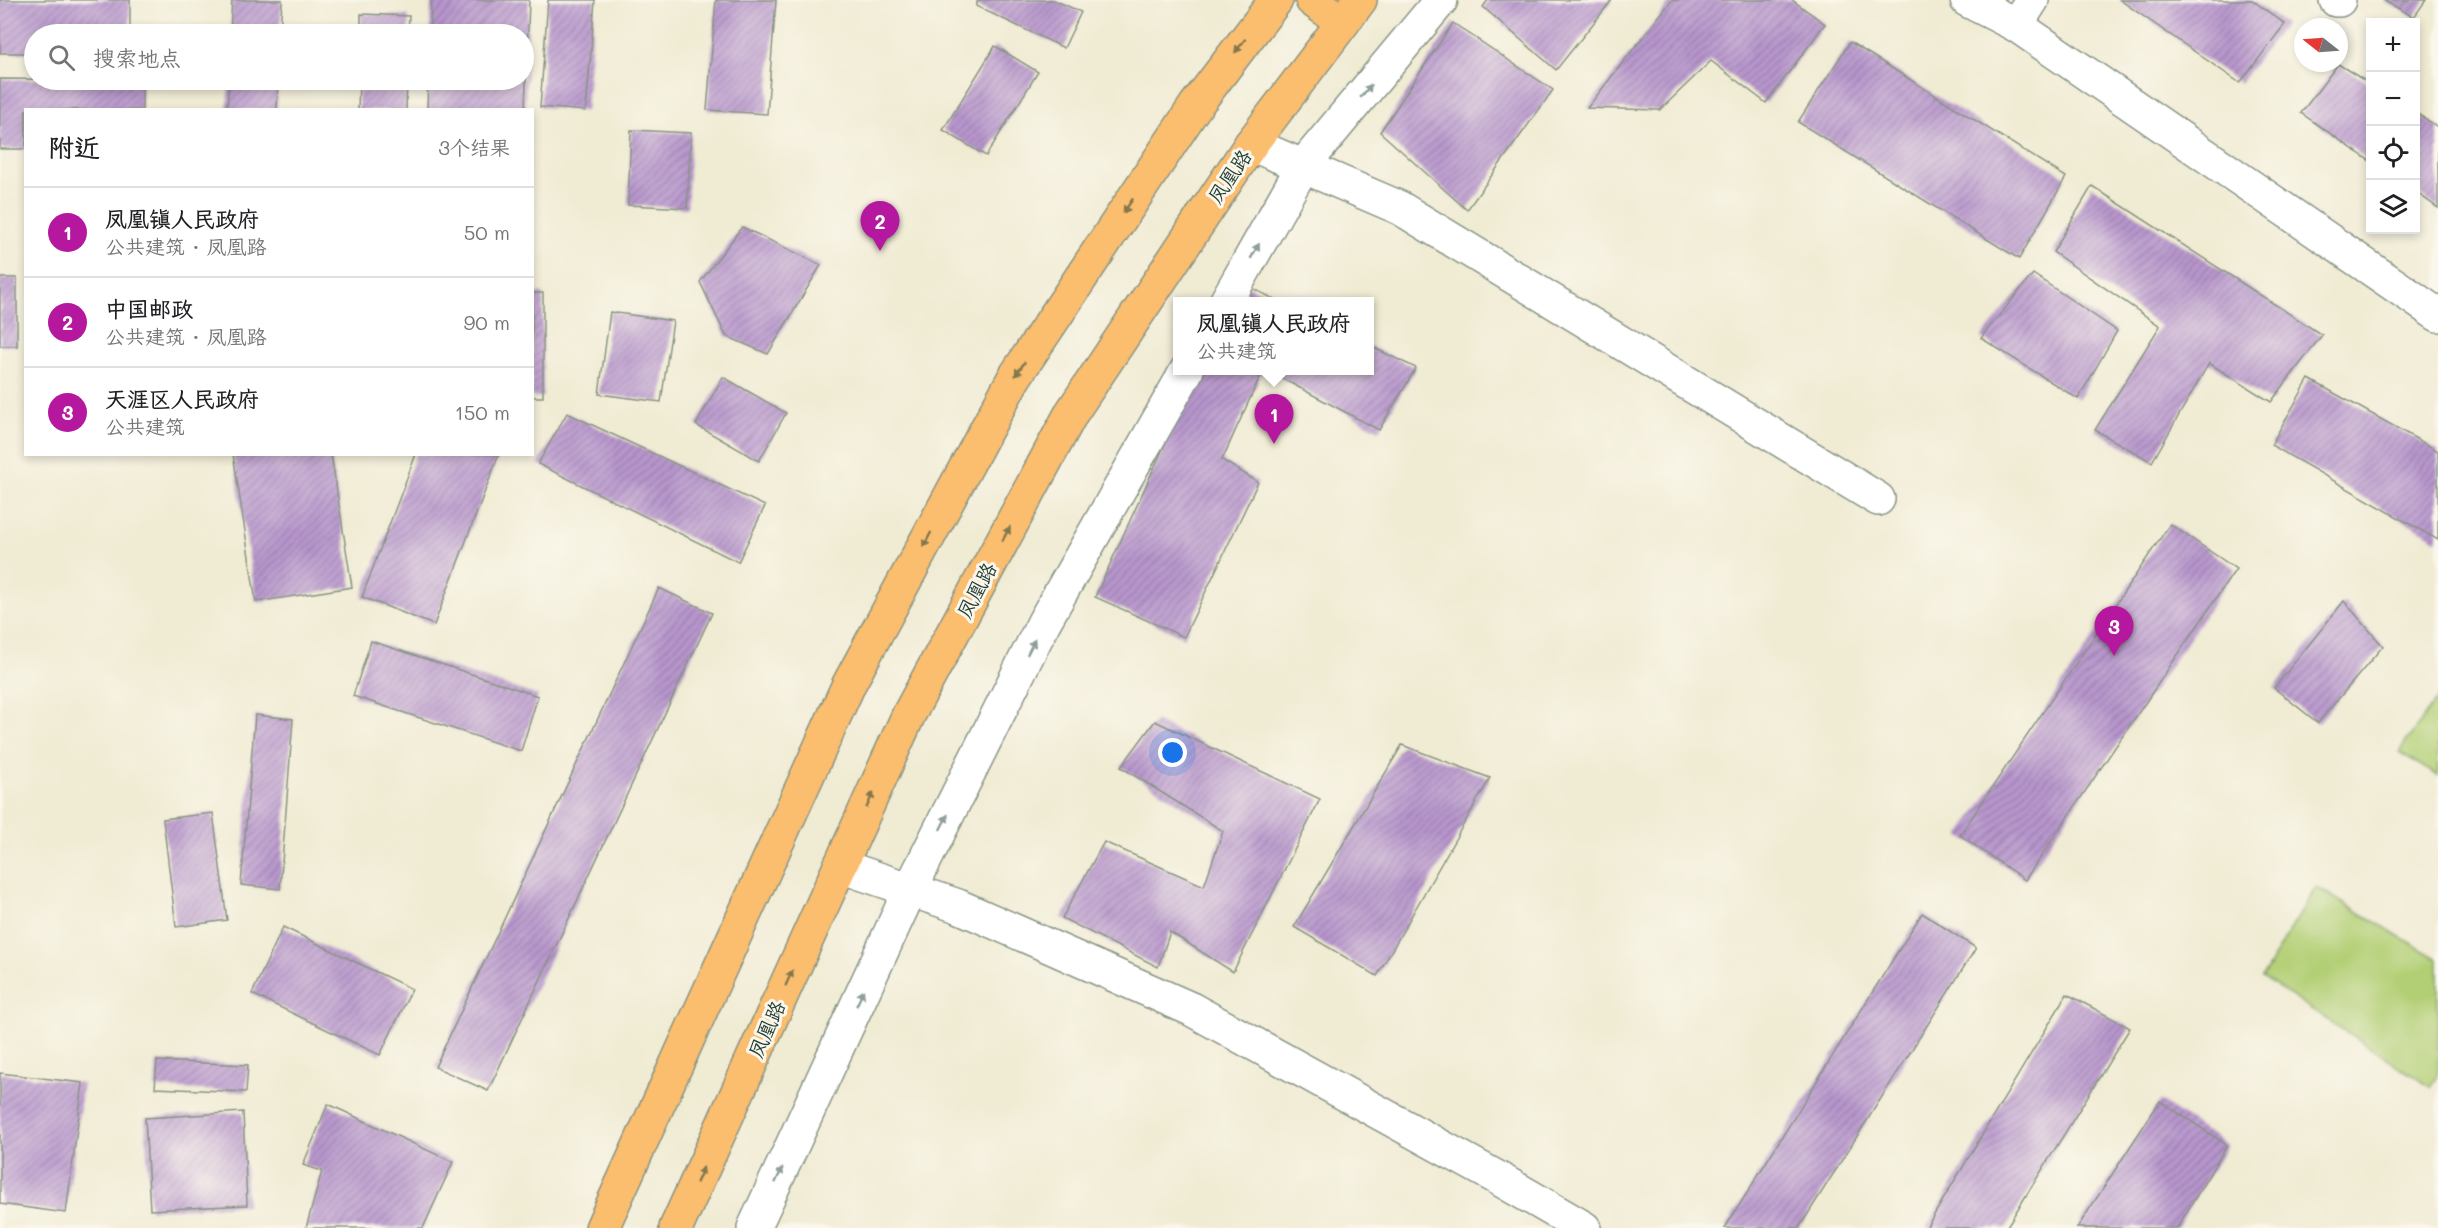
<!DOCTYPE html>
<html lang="zh">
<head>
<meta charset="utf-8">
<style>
	body { margin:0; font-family:Mali,"LXGW WenKai TC",sans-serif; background:#f2f2f2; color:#202124 }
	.controls { position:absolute; right:18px; top:18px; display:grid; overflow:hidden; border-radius:0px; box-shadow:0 3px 9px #0003 }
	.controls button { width:54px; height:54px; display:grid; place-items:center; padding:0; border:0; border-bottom:2px solid #e0e0e0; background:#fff; color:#202124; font:30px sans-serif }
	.compass { position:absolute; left:2294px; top:18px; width:54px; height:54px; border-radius:50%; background:#fff; box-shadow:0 3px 9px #0003; rotate:287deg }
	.you { position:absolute; left:1173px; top:753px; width:21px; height:21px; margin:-15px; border:4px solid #fff; border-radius:50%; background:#1a73e8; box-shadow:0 0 0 9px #1a73e833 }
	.badge { display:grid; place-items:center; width:39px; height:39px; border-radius:50%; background:#b5179e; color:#fff; font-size:20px; font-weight:700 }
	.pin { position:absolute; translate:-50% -50px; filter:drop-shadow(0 2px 3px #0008) }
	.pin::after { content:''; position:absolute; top:32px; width:21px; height:18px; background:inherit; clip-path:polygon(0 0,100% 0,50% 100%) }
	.popup { position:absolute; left:1173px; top:297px; width:201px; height:78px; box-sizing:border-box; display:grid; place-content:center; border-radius:0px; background:#fff; filter:drop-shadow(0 2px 4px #0005); font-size:20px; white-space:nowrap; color:#757577 }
	.popup b { font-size:22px; color:#202124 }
	.popup::after { content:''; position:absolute; left:50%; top:100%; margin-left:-12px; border:12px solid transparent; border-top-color:#fff }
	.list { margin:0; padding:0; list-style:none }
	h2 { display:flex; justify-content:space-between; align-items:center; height:78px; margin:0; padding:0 24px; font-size:26px }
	h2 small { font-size:20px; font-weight:400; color:#757577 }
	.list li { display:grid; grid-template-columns:39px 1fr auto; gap:18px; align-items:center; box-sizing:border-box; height:90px; padding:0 24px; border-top:2px solid #e0e0e0 }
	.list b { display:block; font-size:22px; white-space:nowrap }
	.list p { margin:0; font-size:20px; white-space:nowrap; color:#757577 }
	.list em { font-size:20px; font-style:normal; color:#757577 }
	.icon { flex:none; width:33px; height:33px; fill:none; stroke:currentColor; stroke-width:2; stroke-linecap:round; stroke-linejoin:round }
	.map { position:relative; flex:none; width:2438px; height:1228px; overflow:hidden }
	.search { position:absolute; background:#fff; box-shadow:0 3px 9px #0003; left:24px; top:24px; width:510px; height:66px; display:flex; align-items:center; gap:15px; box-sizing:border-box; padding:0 21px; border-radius:33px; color:#757577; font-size:22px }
	.panel { position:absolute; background:#fff; box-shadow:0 3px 9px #0003; left:24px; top:108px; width:510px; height:348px; border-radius:0px }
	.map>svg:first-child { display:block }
	.pitch { fill:#b2cf75; stroke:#688654; stroke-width:1.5 }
	.building { fill:url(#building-hatch) }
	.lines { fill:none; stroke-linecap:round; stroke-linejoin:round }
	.minor-casing { stroke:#889484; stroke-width:36 }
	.major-casing { stroke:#889484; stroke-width:36 }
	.highway-casing { stroke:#889484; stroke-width:36 }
	.minor { stroke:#fff; stroke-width:33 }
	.major { stroke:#fbbd6e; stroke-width:33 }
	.highway { stroke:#fbbd6e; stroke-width:33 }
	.oneway { fill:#82774e }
	.oneway2 { fill:#8f9e9a }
	.labels { text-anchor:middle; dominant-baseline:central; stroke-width:6; stroke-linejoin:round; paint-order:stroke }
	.street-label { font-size:20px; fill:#1f3d34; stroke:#fbf7ec }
</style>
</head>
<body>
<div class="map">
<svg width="2438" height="1228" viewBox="0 0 2438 1228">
	<defs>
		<pattern id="building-hatch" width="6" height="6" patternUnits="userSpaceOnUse" patternTransform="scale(1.5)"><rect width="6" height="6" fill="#b896cd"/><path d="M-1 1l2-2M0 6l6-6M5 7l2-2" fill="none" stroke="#957ca7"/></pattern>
	</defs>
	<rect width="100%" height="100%" fill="#fbf7ec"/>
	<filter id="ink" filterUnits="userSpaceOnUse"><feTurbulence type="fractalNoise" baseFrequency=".0167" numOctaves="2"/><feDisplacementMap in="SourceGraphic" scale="12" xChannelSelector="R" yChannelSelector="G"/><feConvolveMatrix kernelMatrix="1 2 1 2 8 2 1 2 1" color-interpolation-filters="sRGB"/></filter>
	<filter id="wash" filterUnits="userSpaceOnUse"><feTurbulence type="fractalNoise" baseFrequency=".008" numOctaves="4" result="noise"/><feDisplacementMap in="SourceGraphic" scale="24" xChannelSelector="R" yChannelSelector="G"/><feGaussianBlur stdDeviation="1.35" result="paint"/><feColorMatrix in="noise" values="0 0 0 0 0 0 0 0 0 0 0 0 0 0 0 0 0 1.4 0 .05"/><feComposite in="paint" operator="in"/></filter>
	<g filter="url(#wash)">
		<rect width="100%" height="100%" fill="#f0ebd3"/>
		<g class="pitch">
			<polygon points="2438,697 2438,776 2399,752"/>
			<polygon points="2316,887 2438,959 2438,1073 2430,1087 2262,977"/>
		</g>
		<g id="blocks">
			<g class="building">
				<polygon points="0,0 130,0 130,34 34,34 34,53 0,53"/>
				<polygon points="232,0 282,0 280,34 230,34"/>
				<polygon points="431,0 529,0 525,110 427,110 428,80 524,80 524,34 430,34"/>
				<polygon points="548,0 595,0 586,111 540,107"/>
				<polygon points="716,0 776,0 767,114 707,110"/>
				<polygon points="978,0 1054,0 1081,12 1064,48 976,6"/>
				<polygon points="1488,0 1612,0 1556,70 1483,7"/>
				<polygon points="1672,0 1792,0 1825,24 1766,103 1711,61 1660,110 1587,108"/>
				<polygon points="2120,0 2252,0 2285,24 2240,83"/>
				<polygon points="2383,0 2426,0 2414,17"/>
				<polygon points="361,14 409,16 408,34 361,34"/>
				<polygon points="1453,23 1553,90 1467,210 1380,132"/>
				<polygon points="1850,42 2066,177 2019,259 1798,122"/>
				<polygon points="995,46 1038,72 986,156 943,130"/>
				<polygon points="2338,64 2370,84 2370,161 2301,113"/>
				<polygon points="0,79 142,80 142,110 26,110 26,149 0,149"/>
				<polygon points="229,80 278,80 277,110 227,110"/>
				<polygon points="359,80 407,80 406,110 358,110"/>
				<polygon points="2416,113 2438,127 2438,208 2416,192"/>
				<polygon points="631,130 691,133 687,208 628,205"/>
				<polygon points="2092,186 2322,335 2271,402 2209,363 2152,462 2095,430 2160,326 2053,252"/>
				<polygon points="742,227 821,265 768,354 726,336 700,282"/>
				<polygon points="2033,274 2117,331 2078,399 1981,338"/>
				<rect x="0" y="278" width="17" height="68"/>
				<polygon points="1240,282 1280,302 1231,302"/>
				<rect x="532" y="293" width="11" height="104"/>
				<polygon points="610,312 673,321 661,402 599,394"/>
				<polygon points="1370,346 1416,368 1379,430 1266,370 1370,370"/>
				<polygon points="1199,370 1263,370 1222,460 1258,482 1184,637 1095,597"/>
				<polygon points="723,377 786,413 759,461 696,425"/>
				<polygon points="2309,379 2438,451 2438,540 2271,445"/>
				<polygon points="567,413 765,506 738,562 538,464"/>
				<polygon points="233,454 331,454 352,587 256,602"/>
				<polygon points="416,454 499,454 434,625 362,597"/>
				<polygon points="2170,524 2236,569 2025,880 1960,835"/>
				<polygon points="659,588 712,613 488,1091 435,1067"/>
				<polygon points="2344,601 2383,646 2318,723 2274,688"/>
				<polygon points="371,641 538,696 521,751 353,696"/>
				<polygon points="255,715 293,719 280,889 241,885"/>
				<polygon points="1155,721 1320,799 1233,972 1170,932 1158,967 1062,918 1104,842 1204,886 1223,831 1121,767"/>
				<polygon points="1402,745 1490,778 1377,976 1294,927"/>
				<polygon points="213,813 227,920 176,927 163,819"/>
				<polygon points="1922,913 1976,948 1799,1228 1725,1228"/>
				<polygon points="283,927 412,989 380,1055 252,994"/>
				<polygon points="2067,994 2130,1028 2006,1228 1926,1228"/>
				<polygon points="157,1061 248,1065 246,1092 155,1088"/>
				<polygon points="0,1073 83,1083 66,1213 0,1204"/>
				<polygon points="2160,1101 2227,1145 2177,1228 2077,1228"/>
				<polygon points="328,1104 453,1162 423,1228 306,1228 322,1171 303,1165"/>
				<polygon points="243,1112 247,1205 150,1210 145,1118"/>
			</g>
		</g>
	</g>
	<g filter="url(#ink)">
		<use href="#blocks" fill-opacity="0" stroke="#889484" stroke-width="1.5"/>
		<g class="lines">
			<g class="minor-casing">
				<g id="minor">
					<polyline points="1967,0 2016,25 2438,315"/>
					<polyline points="2336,0 2339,0"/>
					<polyline points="2016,25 2032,0"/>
					<polyline points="1251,144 1400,208 1878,499"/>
					<polyline points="1226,302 1303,166 1441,0"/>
					<polyline points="840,866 958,906 1191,1009 1496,1177 1584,1228"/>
					<polyline points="754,1228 910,890 1044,622 1187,370"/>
				</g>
			</g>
			<g class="major-casing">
				<polyline id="major" points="1312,0 1343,22"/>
			</g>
			<g class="highway-casing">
				<g id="highway">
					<polyline points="602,1228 849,684 1014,378 1196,105 1276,0"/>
					<polyline points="676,1228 909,714 1072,412 1251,144 1360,0"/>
				</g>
			</g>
			<use href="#minor" class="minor"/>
			<use href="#major" class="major"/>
			<use href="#highway" class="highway"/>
		</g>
		<defs><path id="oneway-solid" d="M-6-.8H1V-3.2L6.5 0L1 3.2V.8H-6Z" transform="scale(1.5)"/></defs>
		<g class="oneway">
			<use href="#oneway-solid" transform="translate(1240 46) rotate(127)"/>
			<use href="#oneway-solid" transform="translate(1128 206) rotate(124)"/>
			<use href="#oneway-solid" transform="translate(1020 369) rotate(124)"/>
			<use href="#oneway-solid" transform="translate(1006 534) rotate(-62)"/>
			<use href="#oneway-solid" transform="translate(927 540) rotate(118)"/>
			<use href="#oneway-solid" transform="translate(870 800) rotate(-66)"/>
			<use href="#oneway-solid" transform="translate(789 978) rotate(-66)"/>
			<use href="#oneway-solid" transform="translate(700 1175) rotate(-66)"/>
		</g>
		<g class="oneway2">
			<use href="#oneway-solid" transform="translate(1366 91) rotate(-50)"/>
			<use href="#oneway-solid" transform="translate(1255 251) rotate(-60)"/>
			<use href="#oneway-solid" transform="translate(1031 647) rotate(-63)"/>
			<use href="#oneway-solid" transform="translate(944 822) rotate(-63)"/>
			<use href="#oneway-solid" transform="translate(860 998) rotate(-65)"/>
			<use href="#oneway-solid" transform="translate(779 1175) rotate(-65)"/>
		</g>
	</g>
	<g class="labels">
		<g class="street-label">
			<text transform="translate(1229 176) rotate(-56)">凤凰路</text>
			<text transform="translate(976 590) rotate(-62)">凤凰路</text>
			<text transform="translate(766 1029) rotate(-66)">凤凰路</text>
		</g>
	</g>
</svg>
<div class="controls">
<button>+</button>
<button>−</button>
<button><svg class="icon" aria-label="locate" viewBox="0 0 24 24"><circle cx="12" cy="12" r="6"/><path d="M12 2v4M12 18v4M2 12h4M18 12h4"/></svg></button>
<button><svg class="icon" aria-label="layers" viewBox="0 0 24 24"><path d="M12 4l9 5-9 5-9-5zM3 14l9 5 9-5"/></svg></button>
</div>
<svg class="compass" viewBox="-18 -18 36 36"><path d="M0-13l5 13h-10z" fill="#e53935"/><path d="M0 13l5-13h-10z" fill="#757577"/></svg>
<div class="you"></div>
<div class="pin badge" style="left:1274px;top:444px">1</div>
<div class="popup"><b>凤凰镇人民政府</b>公共建筑</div>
<div class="pin badge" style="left:880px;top:251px">2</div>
<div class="pin badge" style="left:2114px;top:656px">3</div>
<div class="search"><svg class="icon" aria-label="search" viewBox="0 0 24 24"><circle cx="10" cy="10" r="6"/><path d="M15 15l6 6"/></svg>搜索地点</div>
<section class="panel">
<h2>附近<small>3个结果</small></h2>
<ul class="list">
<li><span class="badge">1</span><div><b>凤凰镇人民政府</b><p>公共建筑 · 凤凰路</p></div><em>50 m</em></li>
<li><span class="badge">2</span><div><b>中国邮政</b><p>公共建筑 · 凤凰路</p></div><em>90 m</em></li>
<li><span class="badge">3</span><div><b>天涯区人民政府</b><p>公共建筑</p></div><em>150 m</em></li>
</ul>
</section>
</div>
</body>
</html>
